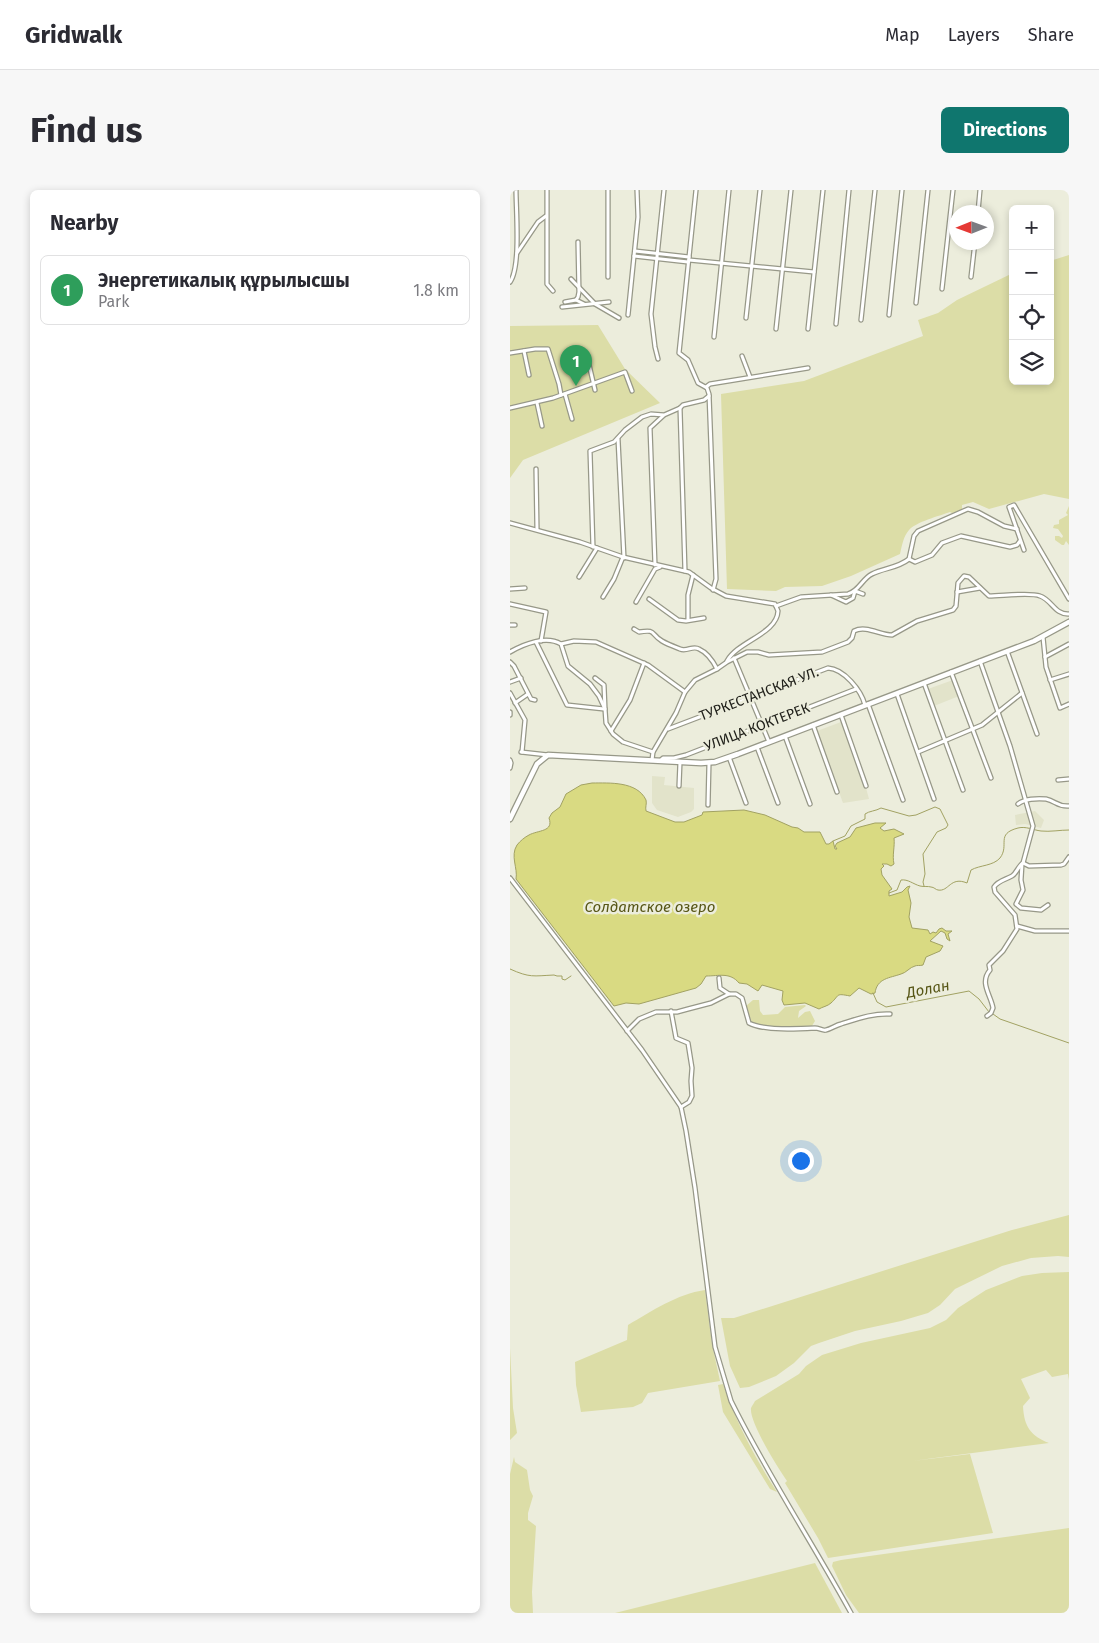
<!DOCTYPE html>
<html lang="en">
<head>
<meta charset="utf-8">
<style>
	body { margin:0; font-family:"Fira Sans",sans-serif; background:#f7f7f7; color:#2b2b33 }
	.controls { position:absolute; right:15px; top:15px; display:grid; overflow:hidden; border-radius:8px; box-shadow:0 2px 8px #0003 }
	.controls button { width:45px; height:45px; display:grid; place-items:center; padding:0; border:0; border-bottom:1px solid #e1e1e2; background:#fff; color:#2b2b33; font:25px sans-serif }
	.compass { position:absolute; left:439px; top:15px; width:45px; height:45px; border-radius:50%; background:#fff; box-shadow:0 2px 8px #0003; rotate:269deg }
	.you { position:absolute; left:290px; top:970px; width:18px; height:18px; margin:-12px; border:4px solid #fff; border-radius:50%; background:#1a73e8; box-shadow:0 0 0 8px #1a73e833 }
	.badge { display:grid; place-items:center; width:32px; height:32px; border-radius:50%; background:#0f766e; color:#fff; font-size:16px; font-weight:700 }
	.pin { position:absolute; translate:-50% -41px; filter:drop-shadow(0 1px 2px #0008) }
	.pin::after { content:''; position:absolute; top:26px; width:18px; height:15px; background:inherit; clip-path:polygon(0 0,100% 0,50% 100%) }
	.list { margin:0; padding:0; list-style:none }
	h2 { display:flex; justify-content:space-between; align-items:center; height:65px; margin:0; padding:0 20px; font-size:21px }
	h2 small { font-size:16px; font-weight:400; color:#7c7c81 }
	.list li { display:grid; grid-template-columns:32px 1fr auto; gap:15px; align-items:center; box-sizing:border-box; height:70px; margin:0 10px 10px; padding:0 10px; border:1px solid #e1e1e2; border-radius:8px }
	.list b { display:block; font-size:19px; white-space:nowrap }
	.list p { margin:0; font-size:16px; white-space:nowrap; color:#7c7c81 }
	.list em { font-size:16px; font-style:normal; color:#7c7c81 }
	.icon { flex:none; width:28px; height:28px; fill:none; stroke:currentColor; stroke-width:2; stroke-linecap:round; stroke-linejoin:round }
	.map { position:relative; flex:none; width:559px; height:1423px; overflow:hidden; border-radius:8px }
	header { display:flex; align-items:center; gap:30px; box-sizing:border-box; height:70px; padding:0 25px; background:#fff; border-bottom:1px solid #e1e1e2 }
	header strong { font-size:24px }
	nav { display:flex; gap:28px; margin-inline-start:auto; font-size:18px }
	.intro { display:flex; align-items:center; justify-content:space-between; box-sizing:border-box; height:120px; padding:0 30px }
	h1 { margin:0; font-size:35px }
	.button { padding:12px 22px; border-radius:8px; background:#0f766e; color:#fff; font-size:18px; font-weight:700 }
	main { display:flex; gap:30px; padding:0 30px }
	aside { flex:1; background:#fff; border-radius:8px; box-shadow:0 2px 8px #0003 }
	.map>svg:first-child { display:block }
	.built { fill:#e2e3ca }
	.green { fill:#dcdda7 }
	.water { fill:#d9da82; stroke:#a2a263 }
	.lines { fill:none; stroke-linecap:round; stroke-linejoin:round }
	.stream { stroke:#a2a263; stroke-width:1 }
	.minor-casing { stroke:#979888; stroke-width:5.5 }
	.secondary-casing { stroke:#979888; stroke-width:7 }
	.minor { stroke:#fff; stroke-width:3 }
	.secondary { stroke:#fff; stroke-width:4.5 }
	.labels { text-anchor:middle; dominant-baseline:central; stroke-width:5; stroke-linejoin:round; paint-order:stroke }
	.street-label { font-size:14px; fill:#21211b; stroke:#eceddc }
	.water-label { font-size:15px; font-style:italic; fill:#575616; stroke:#eceddc }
</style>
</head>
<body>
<header>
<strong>Gridwalk</strong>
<nav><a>Map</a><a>Layers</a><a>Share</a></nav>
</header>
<div class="intro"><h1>Find us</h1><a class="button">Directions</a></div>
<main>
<aside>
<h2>Nearby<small></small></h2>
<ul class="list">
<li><span class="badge" style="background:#2e9e5b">1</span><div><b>Энергетикалық құрылысшы</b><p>Park</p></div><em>1.8 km</em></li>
</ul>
</aside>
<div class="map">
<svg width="559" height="1423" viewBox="0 0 559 1423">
	<rect width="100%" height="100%" fill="#eceddc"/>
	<g class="built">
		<polygon points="443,490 449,506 424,516 418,499"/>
		<polygon points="331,532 356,598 359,609 333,613 307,541"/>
		<polygon points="142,586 155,587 154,595 184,598 184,619 181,622 168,627 147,620 142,613"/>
		<polygon points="525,621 534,630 531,638 515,634 506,635 505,625"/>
	</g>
	<g class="green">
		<path d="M 559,65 L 559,309 L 534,304 L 479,319 L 463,312 L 452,315 L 452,320 L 442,323 L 440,322 C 429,326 406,332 399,340 C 393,347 392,356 390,364 L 341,386 L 312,396 L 275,397 L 266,401 L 217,399 L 211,204 L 294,191 L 413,146 L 408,130 L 428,123 L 447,110 L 503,83 L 503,191 L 540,191 L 540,71 Z"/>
		<polygon points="88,135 115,179 150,213 13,270 0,288 0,136"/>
		<polygon points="559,316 559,355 556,351 554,355 552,355 545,350 545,346 549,346 552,348 553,346 548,339 543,338 544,335 549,334 549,330 558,325 556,323"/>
		<polygon points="243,810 249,810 250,821 253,825 268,824 275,817 295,815 296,816 289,821 288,828 295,822 300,821 305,831 300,839 278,837 260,838 241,833 238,827 236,816"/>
		<polygon points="559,1025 559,1067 548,1066 521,1068 492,1076 445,1099 430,1115 418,1123 391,1131 345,1141 309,1153 301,1156 284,1173 266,1186 239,1197 230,1198 220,1176 211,1128 224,1128 502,1040"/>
		<path d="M 559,1082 L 559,1190 L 558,1184 L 542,1187 L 536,1180 L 511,1189 L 520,1208 L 513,1216 C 514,1237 521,1246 539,1253 L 402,1271 L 460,1264 L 483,1343 L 318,1368 L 308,1348 L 275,1293 L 277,1291 C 268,1278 239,1232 241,1218 C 242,1216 244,1213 245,1211 L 289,1184 L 296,1176 L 312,1165 L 351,1153 L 420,1138 L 436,1130 L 448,1118 L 476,1100 L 512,1086 L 532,1083 Z"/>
		<path d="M 195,1100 L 202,1154 L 210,1191 L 138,1203 L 132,1213 L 123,1217 L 71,1222 L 66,1195 L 65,1172 L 117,1150 L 118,1135 C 142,1121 167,1104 195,1100 Z"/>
		<polygon points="0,1158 3,1218 7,1243 0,1250"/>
		<path d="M 213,1194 C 226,1232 245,1268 267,1302 L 260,1299 L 213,1222 L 208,1195 Z"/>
		<polygon points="4,1267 5,1272 17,1280 20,1300 23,1306 18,1323 18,1330 26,1336 22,1402 23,1423 0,1423 0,1284"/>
		<polygon points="559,1338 559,1423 349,1423 336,1405 322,1376 323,1372 331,1370"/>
		<polygon points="305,1373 332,1423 105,1423"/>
	</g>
	<path class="water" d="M 82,593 C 99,593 127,591 136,610 C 137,614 135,617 136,621 L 165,632 L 174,632 L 192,625 L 193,622 L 234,620 L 255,625 L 282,637 L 288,638 L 294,642 L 310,642 L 316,654 L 319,654 L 323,651 L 325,659 L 327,659 L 325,656 L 327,653 L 340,647 L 346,638 L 365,633 L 376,633 L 370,638 L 374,641 L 384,639 L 394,644 L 384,648 C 385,657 382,665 384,674 L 381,676 L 377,674 L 372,674 L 374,676 L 371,679 L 372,685 L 382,699 L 379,701 L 379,706 L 392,702 L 397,697 L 400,696 L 398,700 L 401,713 L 399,727 L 402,738 L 418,740 L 420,744 L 423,742 L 426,743 L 429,739 L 432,738 L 436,741 L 442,741 L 438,744 L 440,751 L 437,749 L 435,743 L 431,741 L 420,751 L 433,756 L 430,761 L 416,767 L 413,775 C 410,776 407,775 405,776 C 400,777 396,783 391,784 C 380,788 367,788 365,803 L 361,804 L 349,798 L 340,806 C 325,803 330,805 321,813 C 318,816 312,817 309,819 L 295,813 L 274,815 L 272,810 L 273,801 L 252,795 L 248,801 L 237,794 L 229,793 C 220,782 209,786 196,786 L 191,794 L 186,798 L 129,814 L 116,813 L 104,816 L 6,689 C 8,678 0,666 7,655 C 10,651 15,647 19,645 C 28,640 44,642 39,628 L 42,623 L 50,617 L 56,604 L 71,595 Z"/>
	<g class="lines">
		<g class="stream">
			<path d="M 323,651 L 335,646 L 341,636 L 355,629 L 355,624 C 359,621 366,621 371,618 L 399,626 L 406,625 L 425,617 L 430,619 L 438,635 L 436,638 L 427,642 L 413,664 L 415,684 L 413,692 L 414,696"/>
			<path d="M 379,703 L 387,700 L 391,690 C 398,689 403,694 410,696 C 414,697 418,696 421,697 C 424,697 426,700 428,700 C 439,702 440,686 457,693 L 461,680 C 470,675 483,676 490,668 C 500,655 485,644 508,638 C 516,636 523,640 531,641 C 540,642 550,640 559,640"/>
			<path d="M 0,779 C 20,788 23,786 44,785 L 47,786 L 52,786 L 52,789 L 55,790 L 61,786"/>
			<polyline points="363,803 367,812 376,817 459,801 469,809 479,822"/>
			<polyline points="483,824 490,829 559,853"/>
		</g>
		<g class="minor-casing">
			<g id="minor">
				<polyline points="37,0 37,94 43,101"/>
				<polyline points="98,0 98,87"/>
				<polyline points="186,0 169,163 178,170 188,193 197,198 199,204 206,389 203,400"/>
				<polyline points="468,22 470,0"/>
				<polyline points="68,52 69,102 68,107 66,110 74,114"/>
				<polyline points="125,61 179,67"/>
				<polyline points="7,63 28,32 36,26"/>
				<polyline points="124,66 178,72"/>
				<polyline points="179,70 304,82"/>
				<polyline points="461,87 465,52"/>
				<polyline points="61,89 85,114 109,128"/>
				<path d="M 0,92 C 11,77 6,21 6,0"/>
				<polyline points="432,99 443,0"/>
				<polyline points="55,112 66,110"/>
				<polyline points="406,113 418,0"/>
				<polyline points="52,117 99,112"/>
				<polyline points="118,125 128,27 127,0"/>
				<polyline points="379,125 392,0"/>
				<polyline points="236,128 250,0"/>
				<polyline points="351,130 365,0"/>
				<polyline points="326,134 339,0"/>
				<polyline points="266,139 281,0"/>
				<polyline points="298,139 313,0"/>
				<polyline points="204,147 219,0"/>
				<polyline points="14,161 19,185"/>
				<polyline points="0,163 25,159 38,159 49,194 51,205"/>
				<polyline points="77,166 85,200"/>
				<polyline points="232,166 240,187"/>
				<polyline points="148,169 145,157 141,124 154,0"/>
				<polyline points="196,197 200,194 298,178"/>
				<polyline points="55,204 62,229"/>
				<polyline points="27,213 32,236"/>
				<polyline points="0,218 43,208 115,182 122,201"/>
				<polyline points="108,249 114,368"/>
				<polyline points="26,279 27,339"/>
				<path d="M 0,333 L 70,352 L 113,367 L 179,382 L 201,398 L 216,406 L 265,414 L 268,421 C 267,444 228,451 217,471"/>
				<polyline points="83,357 80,261 104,252 115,240 132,227 141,224 154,225 170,218"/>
				<polyline points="514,360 499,317 504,315 559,409"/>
				<polyline points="399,369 405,372 422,365 432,353 451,346 500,357 507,355 510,351"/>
				<polyline points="145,375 140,238 153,226"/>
				<polyline points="175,381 170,218 173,215 194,210 199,206"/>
				<polyline points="69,387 87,358"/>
				<polyline points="0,399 15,398"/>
				<polyline points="447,402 470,398"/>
				<polyline points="321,405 336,412 343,408 345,401 353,404"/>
				<polyline points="93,407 104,389 113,367"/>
				<polyline points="139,409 168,430 176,431 194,428"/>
				<polyline points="126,412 145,379 150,377"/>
				<polyline points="0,414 36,422 31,451"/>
				<path d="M 266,416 L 291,407 L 338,404 C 349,401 352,389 362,384 C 374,378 388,378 399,369 L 404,346 L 408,341 L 458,319 L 468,322 L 494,336 L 507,339"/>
				<polyline points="178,430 178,405 183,385"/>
				<polyline points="0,435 5,435"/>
				<path d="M 124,439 L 129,442 C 147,439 140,444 152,451 C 157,454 165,457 170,459 C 177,462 183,455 189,459 C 198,463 203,471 207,479"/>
				<polyline points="533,447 536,477 550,518 559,514"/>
				<polyline points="26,452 57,515 94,519"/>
				<polyline points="51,454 64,451 86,452 138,475 175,502"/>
				<polyline points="497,461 527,544"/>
				<path d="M 0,462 C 14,454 36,445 51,454 L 58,476 L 80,494 L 89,506 L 95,519 L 96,533 L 103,544 L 113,552 L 143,562"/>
				<polyline points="535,467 559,454"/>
				<polyline points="224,468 259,552"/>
				<path d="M 470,471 L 500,556 L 523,636 L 513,673 C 508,676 507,683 502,686 C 495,690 489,690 484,697 L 485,702 L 505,725 L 507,739 L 493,761 L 479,775 L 480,780 C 469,793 481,805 483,818 L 481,823 L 477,826"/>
				<polyline points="0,472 4,476 21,509 25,510"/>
				<polyline points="441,482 481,588"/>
				<polyline points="85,488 94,495 95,519"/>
				<polyline points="540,490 559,484"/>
				<polyline points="0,492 11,488"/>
				<polyline points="414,493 453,600"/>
				<polyline points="0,503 15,530 12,562"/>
				<polyline points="387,504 424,609"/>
				<polyline points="5,513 18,504"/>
				<polyline points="358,514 393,610"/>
				<polyline points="0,522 0,525"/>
				<polyline points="331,525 356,596"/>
				<polyline points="303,535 327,602"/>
				<path d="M 158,539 L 318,478 C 334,479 351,500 355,515"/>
				<polyline points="101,541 120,510 134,473"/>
				<polyline points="275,546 300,614"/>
				<polyline points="247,557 268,613"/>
				<polyline points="11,562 38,565"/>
				<polyline points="408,562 472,535 512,503"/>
				<polyline points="219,567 236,613"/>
				<polyline points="0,570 1,573 0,578"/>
				<path d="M 142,570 L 143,562 L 166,523 L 175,502 L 185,490 L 207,479 L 217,472 L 237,462 L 248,462 L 259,465 L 312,462 L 338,452 L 342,448 L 344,441 C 356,435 370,445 382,445 L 407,431 L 443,420 L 446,416 L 448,393 L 454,386 L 459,387 L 479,406 C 492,406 520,402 530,406 C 542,410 545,425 559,424"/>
				<polyline points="150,571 153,568 164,568 176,565 346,499"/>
				<polyline points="548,590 559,589"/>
				<polyline points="169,596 170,572"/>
				<path d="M 508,614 C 514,609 527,608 536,609 C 546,611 547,617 559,616"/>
				<polyline points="198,615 199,573"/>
				<polyline points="513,673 519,676 551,675 554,674 559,667"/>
				<polyline points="512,674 511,690 513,700 506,714 511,718 531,720 538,715"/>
				<path d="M 0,688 L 132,860 L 171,917 L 176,941 L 185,998 L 205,1157 L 221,1211 C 257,1284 302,1352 341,1423"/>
				<polyline points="507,736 525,741 559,741"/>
				<polyline points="209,788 210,798 219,804"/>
				<polyline points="161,821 166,848 178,853 182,878 181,891 182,906 179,912 171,917"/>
				<path d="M 117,841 L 129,829 L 146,822 L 167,822 L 178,819 L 201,813 L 219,804 L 226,804 L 232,808 L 239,833 C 254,841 288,839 305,838 C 309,838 313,841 316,840 C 321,839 326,835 331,834 C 347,829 363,823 380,824"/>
			</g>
		</g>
		<g class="secondary-casing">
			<polyline id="secondary" points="0,629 27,574 38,565 191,573 205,572 228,564 524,451 559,432"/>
		</g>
		<use href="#minor" class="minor"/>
		<use href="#secondary" class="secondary"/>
	</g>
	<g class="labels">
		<g class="street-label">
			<text transform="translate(249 504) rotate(-21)">ТУРКЕСТАНСКАЯ УЛ.</text>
			<text transform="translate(247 537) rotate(-21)">УЛИЦА КОКТЕРЕК</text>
		</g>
		<g class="water-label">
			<text x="140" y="717">Солдатское озеро</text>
			<text transform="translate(418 799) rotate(-11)">Долан</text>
		</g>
	</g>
</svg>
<div class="controls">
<button>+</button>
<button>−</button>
<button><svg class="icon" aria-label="locate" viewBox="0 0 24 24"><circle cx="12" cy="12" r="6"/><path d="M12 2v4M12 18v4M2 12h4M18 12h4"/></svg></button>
<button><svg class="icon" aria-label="layers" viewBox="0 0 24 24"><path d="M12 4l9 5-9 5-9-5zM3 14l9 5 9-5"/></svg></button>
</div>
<svg class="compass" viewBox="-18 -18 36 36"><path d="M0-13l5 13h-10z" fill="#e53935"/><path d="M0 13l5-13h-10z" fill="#7c7c81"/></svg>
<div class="you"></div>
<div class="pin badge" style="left:66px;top:196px;background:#2e9e5b">1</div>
</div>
</main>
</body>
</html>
